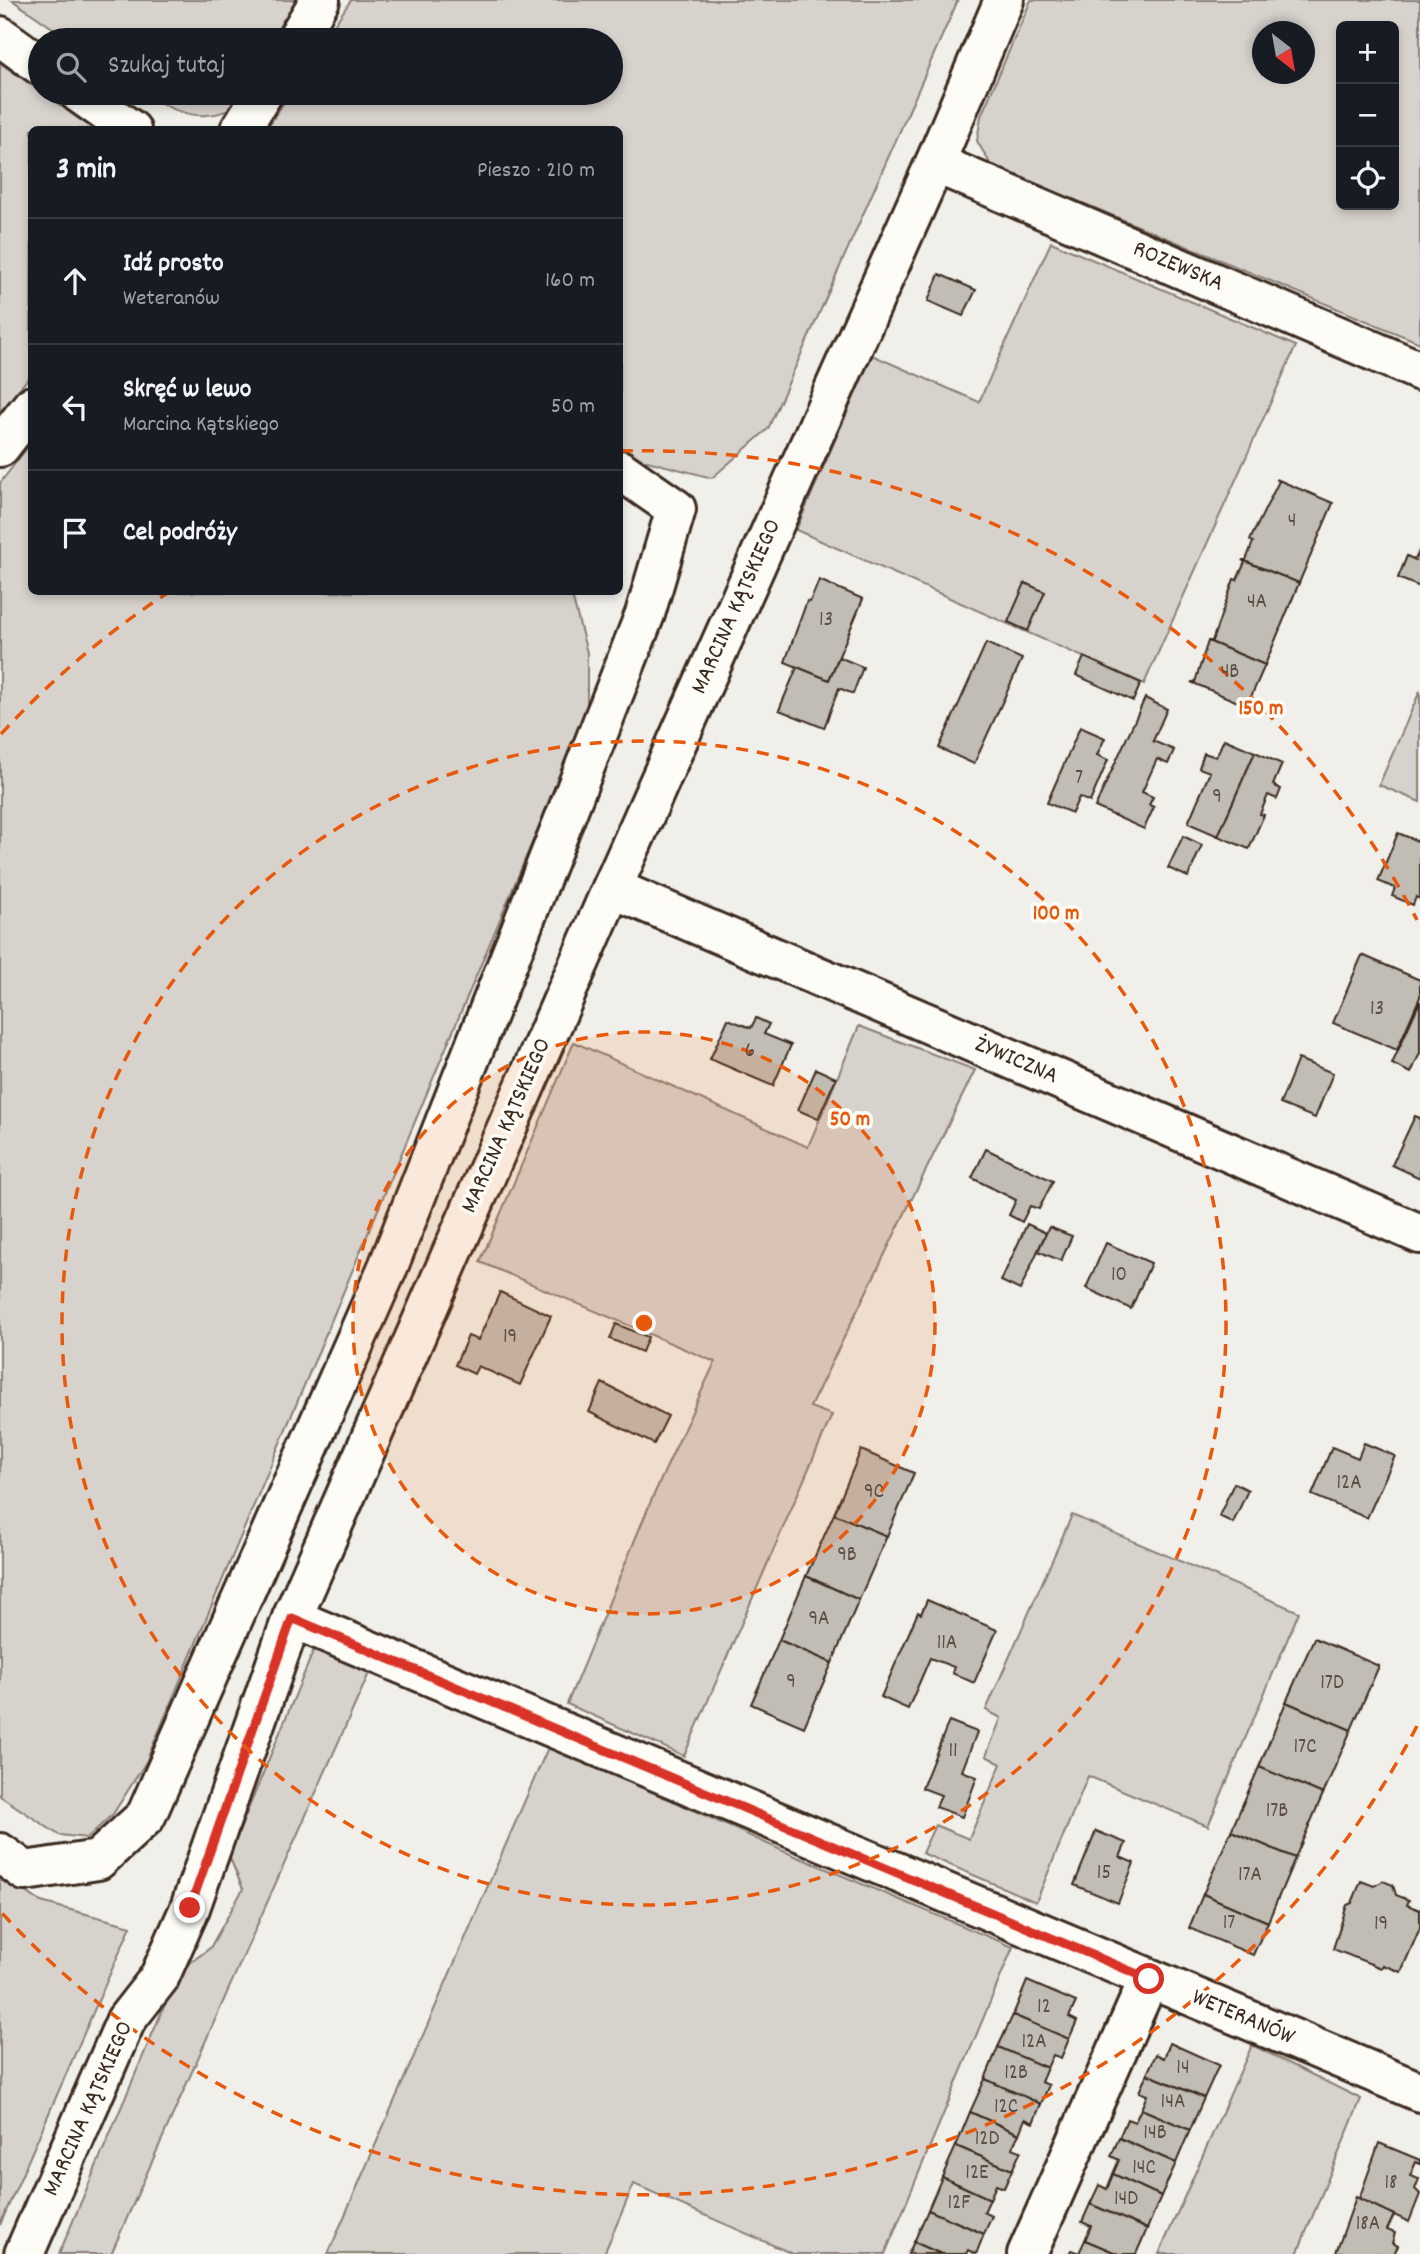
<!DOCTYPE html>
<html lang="pl">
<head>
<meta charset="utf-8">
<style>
	body { margin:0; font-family:Dekko,sans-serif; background:#242831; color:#f1f3f6 }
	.controls { position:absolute; right:21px; top:21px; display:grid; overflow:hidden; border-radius:10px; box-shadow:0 4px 10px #0003 }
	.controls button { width:63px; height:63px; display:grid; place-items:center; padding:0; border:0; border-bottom:2px solid #363941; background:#171b24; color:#f1f3f6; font:35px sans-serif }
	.compass { position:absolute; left:1252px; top:21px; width:63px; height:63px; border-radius:50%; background:#171b24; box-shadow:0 4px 10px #0003; rotate:149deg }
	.stop { position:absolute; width:21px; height:21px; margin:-16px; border:5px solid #d93025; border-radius:50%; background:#fff }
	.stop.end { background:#d93025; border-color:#fff; box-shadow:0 2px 7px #0008 }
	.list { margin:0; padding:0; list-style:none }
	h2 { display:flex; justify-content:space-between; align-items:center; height:91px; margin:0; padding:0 28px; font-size:30px }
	h2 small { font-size:23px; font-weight:400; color:#9ea1a6 }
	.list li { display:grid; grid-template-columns:46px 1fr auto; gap:21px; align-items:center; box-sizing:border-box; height:126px; padding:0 28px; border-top:2px solid #363941 }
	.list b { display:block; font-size:26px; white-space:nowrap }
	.list p { margin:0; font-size:23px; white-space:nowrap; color:#9ea1a6 }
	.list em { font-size:23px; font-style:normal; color:#9ea1a6 }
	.icon { flex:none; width:38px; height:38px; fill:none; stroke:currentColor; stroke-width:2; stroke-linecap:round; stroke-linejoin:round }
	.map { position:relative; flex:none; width:1420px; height:2254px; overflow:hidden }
	.search { position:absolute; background:#171b24; box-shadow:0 4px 10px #0003; left:28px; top:28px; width:595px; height:77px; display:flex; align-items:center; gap:18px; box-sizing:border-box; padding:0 24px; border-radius:38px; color:#9ea1a6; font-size:26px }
	.panel { position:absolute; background:#171b24; box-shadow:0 4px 10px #0003; left:28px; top:126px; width:595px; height:469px; border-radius:10px }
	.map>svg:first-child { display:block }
	.green { fill:#d7d2cc; stroke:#897e75; stroke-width:2; fill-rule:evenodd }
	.building { fill:#c1bcb4; stroke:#3b2a1e; stroke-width:2 }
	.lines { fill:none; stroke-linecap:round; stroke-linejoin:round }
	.minor-casing { stroke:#3b2a1e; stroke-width:44 }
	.minor { stroke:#fdfcf7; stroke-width:38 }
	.route { stroke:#d93025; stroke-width:9 }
	.ring { fill:none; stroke:#e8590c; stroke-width:3.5; stroke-dasharray:12 9 }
	.labels { text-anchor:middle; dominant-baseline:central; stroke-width:7; stroke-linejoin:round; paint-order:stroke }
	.number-label { font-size:21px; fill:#5c4e44 }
	.street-label { font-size:24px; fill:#3b2a1e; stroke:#fdfcf7 }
	.centre { fill:#e8590c; stroke:#fdfcf7; stroke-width:3.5 }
	.ring-label { font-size:21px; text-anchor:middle; font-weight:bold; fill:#e8590c; stroke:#fdfcf7; stroke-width:7; stroke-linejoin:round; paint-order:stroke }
</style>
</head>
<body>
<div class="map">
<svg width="1420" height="2254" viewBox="0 0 1420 2254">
	<rect width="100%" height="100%" fill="#f1efea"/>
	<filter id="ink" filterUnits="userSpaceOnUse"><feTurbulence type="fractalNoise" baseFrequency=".0143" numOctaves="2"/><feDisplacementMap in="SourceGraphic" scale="14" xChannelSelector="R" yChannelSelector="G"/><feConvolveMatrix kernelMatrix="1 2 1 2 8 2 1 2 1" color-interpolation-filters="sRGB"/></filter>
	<g filter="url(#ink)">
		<g class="green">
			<polygon points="12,0 301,0 283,40 70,40"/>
			<polygon points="351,0 958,0 768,429 712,478 620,454 620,130 266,130 290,93 611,93 611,40 324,40"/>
			<path d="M 1031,0 L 1420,0 L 1420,343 L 991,165 L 977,141 L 981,116 ZM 1341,26 L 1394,26 L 1394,205 L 1341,205 ZM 1262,32 L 1304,32 L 1304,74 L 1262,74 Z"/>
			<polygon points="0,63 94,129 32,130 31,375 0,412"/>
			<path d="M 146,93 L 248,93 C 220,128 177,117 146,93 Z"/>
			<polygon points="1051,242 1296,346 1144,684 796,530 872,355 979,402"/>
			<polygon points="31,443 32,592 571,592 587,653 587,712 146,1762 113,1814 87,1838 59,1835 0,1796 0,483"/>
			<polygon points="1420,691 1420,802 1379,785"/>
			<polygon points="859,1026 975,1070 810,1407 832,1415 684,1756 567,1704 651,1501 715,1362 480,1262 574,1042 808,1147"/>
			<polygon points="1072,1515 1299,1612 1208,1826 1088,1776 1036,1902 922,1853 935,1825 969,1839 1001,1764 986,1756 1001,1718 986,1710"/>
			<polygon points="315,1647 370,1671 111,2254 59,2254 179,1971 210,1948 243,1889 229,1856"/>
			<polygon points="549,1745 781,1850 1013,1947 885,2254 793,2254 634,2184 604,2254 328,2254"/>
			<polygon points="0,1874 41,1902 131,1926 0,2225"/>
			<polygon points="1252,2045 1361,2099 1297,2254 1159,2254"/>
		</g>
		<g class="building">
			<polygon points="939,274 976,290 963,316 928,301"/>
			<polygon points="1276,479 1333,503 1299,583 1242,560 1246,560 1253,542 1250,540 1279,481"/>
			<polygon points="1420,549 1420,587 1398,578 1407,556 1415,560"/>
			<polygon points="1242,560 1299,583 1265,665 1208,641 1212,641 1234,579 1237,580 1245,562"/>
			<polygon points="819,580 863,599 829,680 785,662 807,601 810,602"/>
			<polygon points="1025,583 1045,592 1028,631 1008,622"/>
			<polygon points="1208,641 1265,665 1247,706 1191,682 1195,682"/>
			<polygon points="986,643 1022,659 974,764 939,748"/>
			<polygon points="839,657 863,667 853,694 839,688 824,728 779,710 797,667 829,680"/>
			<polygon points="1084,657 1141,683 1133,701 1076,675"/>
			<polygon points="1145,698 1167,709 1153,741 1174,750 1168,764 1157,759 1142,792 1153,797 1149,805 1154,807 1144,829 1095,807"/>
			<polygon points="1080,727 1105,738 1097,755 1108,760 1090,802 1079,797 1072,813 1047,803"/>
			<polygon points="1224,739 1255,752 1218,836 1188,823 1210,772 1199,768 1204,753 1216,757"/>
			<polygon points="1255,752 1282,764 1273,785 1281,789 1277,799 1268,795 1260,814 1264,815 1249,849 1218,836"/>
			<polygon points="1398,833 1420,842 1420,899 1416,897 1413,905 1392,896 1395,888 1378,881"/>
			<polygon points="1183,836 1202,845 1188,877 1168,868"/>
			<polygon points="1362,955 1420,980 1420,997 1397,1050 1333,1023"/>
			<polygon points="1420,1001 1420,1053 1411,1073 1392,1064"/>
			<polygon points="756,1018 769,1024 764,1034 791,1045 773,1086 710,1059 728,1019 751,1028"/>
			<polygon points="1298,1059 1333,1073 1315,1118 1280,1104"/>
			<polygon points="816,1069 836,1078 818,1119 798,1110"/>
			<polygon points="1415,1116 1420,1118 1420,1178 1392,1165"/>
			<polygon points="986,1149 1053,1181 1039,1209 1030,1206 1022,1222 1009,1215 1016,1200 972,1178"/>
			<polygon points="1027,1224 1046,1233 1020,1290 1001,1281"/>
			<polygon points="1049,1227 1072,1236 1061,1261 1038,1251"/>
			<polygon points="1106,1243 1151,1263 1131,1309 1086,1288"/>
			<polygon points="500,1292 551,1316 520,1385 478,1366 474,1374 455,1365 468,1336 478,1340"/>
			<polygon points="616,1324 648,1337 642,1352 610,1339"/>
			<polygon points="602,1383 668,1416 654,1444 589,1412"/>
			<polygon points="1364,1443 1395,1456 1367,1518 1312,1495 1332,1447 1358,1458"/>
			<polygon points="861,1450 914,1473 887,1536 834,1514"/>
			<polygon points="1234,1483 1248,1490 1233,1523 1219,1516"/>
			<polygon points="834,1514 887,1536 859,1600 806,1576"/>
			<polygon points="806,1576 859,1600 832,1663 779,1640"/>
			<polygon points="927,1600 997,1630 974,1683 952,1673 954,1667 930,1658 908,1709 881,1697 918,1612 921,1614"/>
			<polygon points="1314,1638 1379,1666 1351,1730 1286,1702"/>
			<polygon points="779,1640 832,1663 804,1727 751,1704"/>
			<polygon points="1286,1702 1351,1730 1323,1794 1259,1767"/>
			<polygon points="949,1721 977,1732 962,1771 977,1777 962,1817 936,1807 941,1795 922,1788"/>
			<polygon points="1259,1767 1323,1794 1295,1858 1231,1831"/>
			<polygon points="1096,1831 1126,1843 1120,1857 1134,1863 1118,1903 1074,1885"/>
			<polygon points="1231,1831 1295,1858 1268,1922 1203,1894"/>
			<polygon points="1361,1881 1374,1886 1383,1881 1393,1885 1396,1895 1409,1900 1407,1905 1420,1910 1420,1928 1401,1972 1383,1965 1381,1968 1333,1949 1347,1905 1352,1903"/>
			<polygon points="1203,1894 1268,1922 1253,1955 1189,1928"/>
			<polygon points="1027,1981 1076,2002 1069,2017 1077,2021 1069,2039 1013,2015"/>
			<polygon points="1013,2015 1069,2039 1061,2058 1053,2055 1047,2068 998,2047"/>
			<polygon points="1170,2043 1219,2065 1204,2098 1147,2074 1156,2054 1164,2058"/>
			<polygon points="998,2047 1047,2068 1041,2082 1049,2085 1041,2104 985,2079"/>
			<polygon points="1147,2074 1204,2098 1190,2130 1141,2109 1147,2095 1139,2092"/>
			<polygon points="985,2079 1041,2104 1033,2123 1025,2119 1019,2134 970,2112"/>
			<polygon points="1141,2109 1190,2130 1176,2163 1119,2138 1127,2119 1135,2122"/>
			<polygon points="970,2112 1019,2134 1012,2148 1021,2151 1012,2170 956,2146"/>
			<polygon points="1119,2138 1176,2163 1161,2196 1113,2174 1119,2160 1111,2156"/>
			<polygon points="1379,2143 1420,2160 1420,2164 1416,2162 1410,2176 1419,2179 1415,2189 1420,2194 1409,2222 1359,2199"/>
			<polygon points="956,2146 1012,2170 1004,2188 996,2185 990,2199 942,2177"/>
			<polygon points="1113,2174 1161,2196 1147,2229 1090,2204 1099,2185 1107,2189"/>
			<polygon points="942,2177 990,2199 984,2212 992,2216 984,2234 928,2210"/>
			<polygon points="1356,2197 1394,2215 1387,2230 1395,2233 1392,2243 1398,2246 1394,2254 1336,2253"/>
			<polygon points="1090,2204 1147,2229 1136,2254 1118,2254 1085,2240 1091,2226 1082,2222"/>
			<polygon points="928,2210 984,2234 976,2254 968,2250 966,2254 941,2254 914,2242"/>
			<polygon points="1085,2240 1118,2254 1069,2254 1071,2250 1079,2253"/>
			<polygon points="914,2242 941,2254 908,2254"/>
		</g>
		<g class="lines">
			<g class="minor-casing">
				<g id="minor">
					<polyline points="0,36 40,65"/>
					<polyline points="296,40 320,0"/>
					<polyline points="79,93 131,130"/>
					<polyline points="240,130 263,93"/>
					<polyline points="935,163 1420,371"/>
					<polyline points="0,447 32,406"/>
					<polyline points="612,888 1420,1234"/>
					<polyline points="292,1618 1420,2092"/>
					<polyline points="0,1853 25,1871 98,1860 146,1816 388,1267 645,614 676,509 620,470"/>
					<polyline points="24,2254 126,2020 159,1978 190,1908 292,1618 612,888 935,163 1004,0"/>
					<polyline points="1027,2254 1149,1979"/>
				</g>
			</g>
			<use href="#minor" class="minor"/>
		</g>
	</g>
	<g class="lines" filter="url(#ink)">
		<polyline class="route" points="190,1908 292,1618 1149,1979"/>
	</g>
	<circle cx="644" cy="1323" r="291" fill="#e8590c" fill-opacity=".12"/>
	<g class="ring">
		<circle cx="644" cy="1323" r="291"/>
		<circle cx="644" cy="1323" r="582"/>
		<path d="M1417 1726A872 872 0 0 1 1 1912M1 734A872 872 0 0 1 169 592M621 451A872 872 0 0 1 1417 920"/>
	</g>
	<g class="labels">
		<g class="number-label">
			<text x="1292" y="522">4</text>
			<text x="1257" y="603">4A</text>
			<text x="826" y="621">13</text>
			<text x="1230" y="673">4B</text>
			<text x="1079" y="779">7</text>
			<text x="1217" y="798">9</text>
			<text x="1377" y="1010">13</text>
			<text x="750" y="1052">6</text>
			<text x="1119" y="1276">10</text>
			<text x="510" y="1338">19</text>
			<text x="1349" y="1484">12A</text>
			<text x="874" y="1493">9C</text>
			<text x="847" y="1556">9B</text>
			<text x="819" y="1620">9A</text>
			<text x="947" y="1644">11A</text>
			<text x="791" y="1683">9</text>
			<text x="1332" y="1684">17D</text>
			<text x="1305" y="1748">17C</text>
			<text x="953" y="1752">11</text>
			<text x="1277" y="1812">17B</text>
			<text x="1104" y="1874">15</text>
			<text x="1250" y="1876">17A</text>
			<text x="1229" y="1924">17</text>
			<text x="1381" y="1925">19</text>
			<text x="1044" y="2008">12</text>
			<text x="1034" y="2043">12A</text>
			<text x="1183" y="2069">14</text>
			<text x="1016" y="2074">12B</text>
			<text x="1173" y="2103">14A</text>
			<text x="1006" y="2108">12C</text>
			<text x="1155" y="2134">14B</text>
			<text x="987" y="2140">12D</text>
			<text x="1144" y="2169">14C</text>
			<text x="977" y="2174">12E</text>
			<text x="1391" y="2184">18</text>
			<text x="1126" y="2200">14D</text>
			<text x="959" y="2204">12F</text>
			<text x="1368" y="2225">18A</text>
		</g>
		<g class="street-label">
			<text transform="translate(1178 267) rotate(23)">ROZEWSKA</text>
			<text transform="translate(737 607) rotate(-66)">MARCINA KĄTSKIEGO</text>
			<text transform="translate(1016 1061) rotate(23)">ŻYWICZNA</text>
			<text transform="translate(507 1126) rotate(-66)">MARCINA KĄTSKIEGO</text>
			<text transform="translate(1243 2018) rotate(23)">WETERANÓW</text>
			<text transform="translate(89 2109) rotate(-66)">MARCINA KĄTSKIEGO</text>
		</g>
	</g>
	<circle cx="644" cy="1323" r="10" class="centre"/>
	<g class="ring-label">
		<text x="1261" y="714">150 m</text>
		<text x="1056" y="919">100 m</text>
		<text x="850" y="1125">50 m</text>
	</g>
</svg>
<div class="controls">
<button>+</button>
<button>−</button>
<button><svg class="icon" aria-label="locate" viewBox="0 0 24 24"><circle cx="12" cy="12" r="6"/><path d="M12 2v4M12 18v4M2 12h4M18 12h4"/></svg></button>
</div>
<svg class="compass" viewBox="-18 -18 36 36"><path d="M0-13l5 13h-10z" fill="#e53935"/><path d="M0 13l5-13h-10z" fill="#9ea1a6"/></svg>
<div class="stop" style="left:1149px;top:1979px"></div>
<div class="stop end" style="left:190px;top:1908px"></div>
<div class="search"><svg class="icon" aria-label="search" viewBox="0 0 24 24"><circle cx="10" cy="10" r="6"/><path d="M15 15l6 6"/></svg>Szukaj tutaj</div>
<section class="panel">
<h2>3 min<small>Pieszo · 210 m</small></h2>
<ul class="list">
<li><svg class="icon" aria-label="ahead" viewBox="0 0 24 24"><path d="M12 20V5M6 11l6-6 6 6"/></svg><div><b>Idź prosto</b><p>Weteranów</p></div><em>160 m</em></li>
<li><svg class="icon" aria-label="left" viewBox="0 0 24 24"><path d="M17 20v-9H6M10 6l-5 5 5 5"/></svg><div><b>Skręć w lewo</b><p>Marcina Kątskiego</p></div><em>50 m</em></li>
<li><svg class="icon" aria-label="arrive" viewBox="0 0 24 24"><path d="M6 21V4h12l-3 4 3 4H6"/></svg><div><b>Cel podróży</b></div></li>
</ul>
</section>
</div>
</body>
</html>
